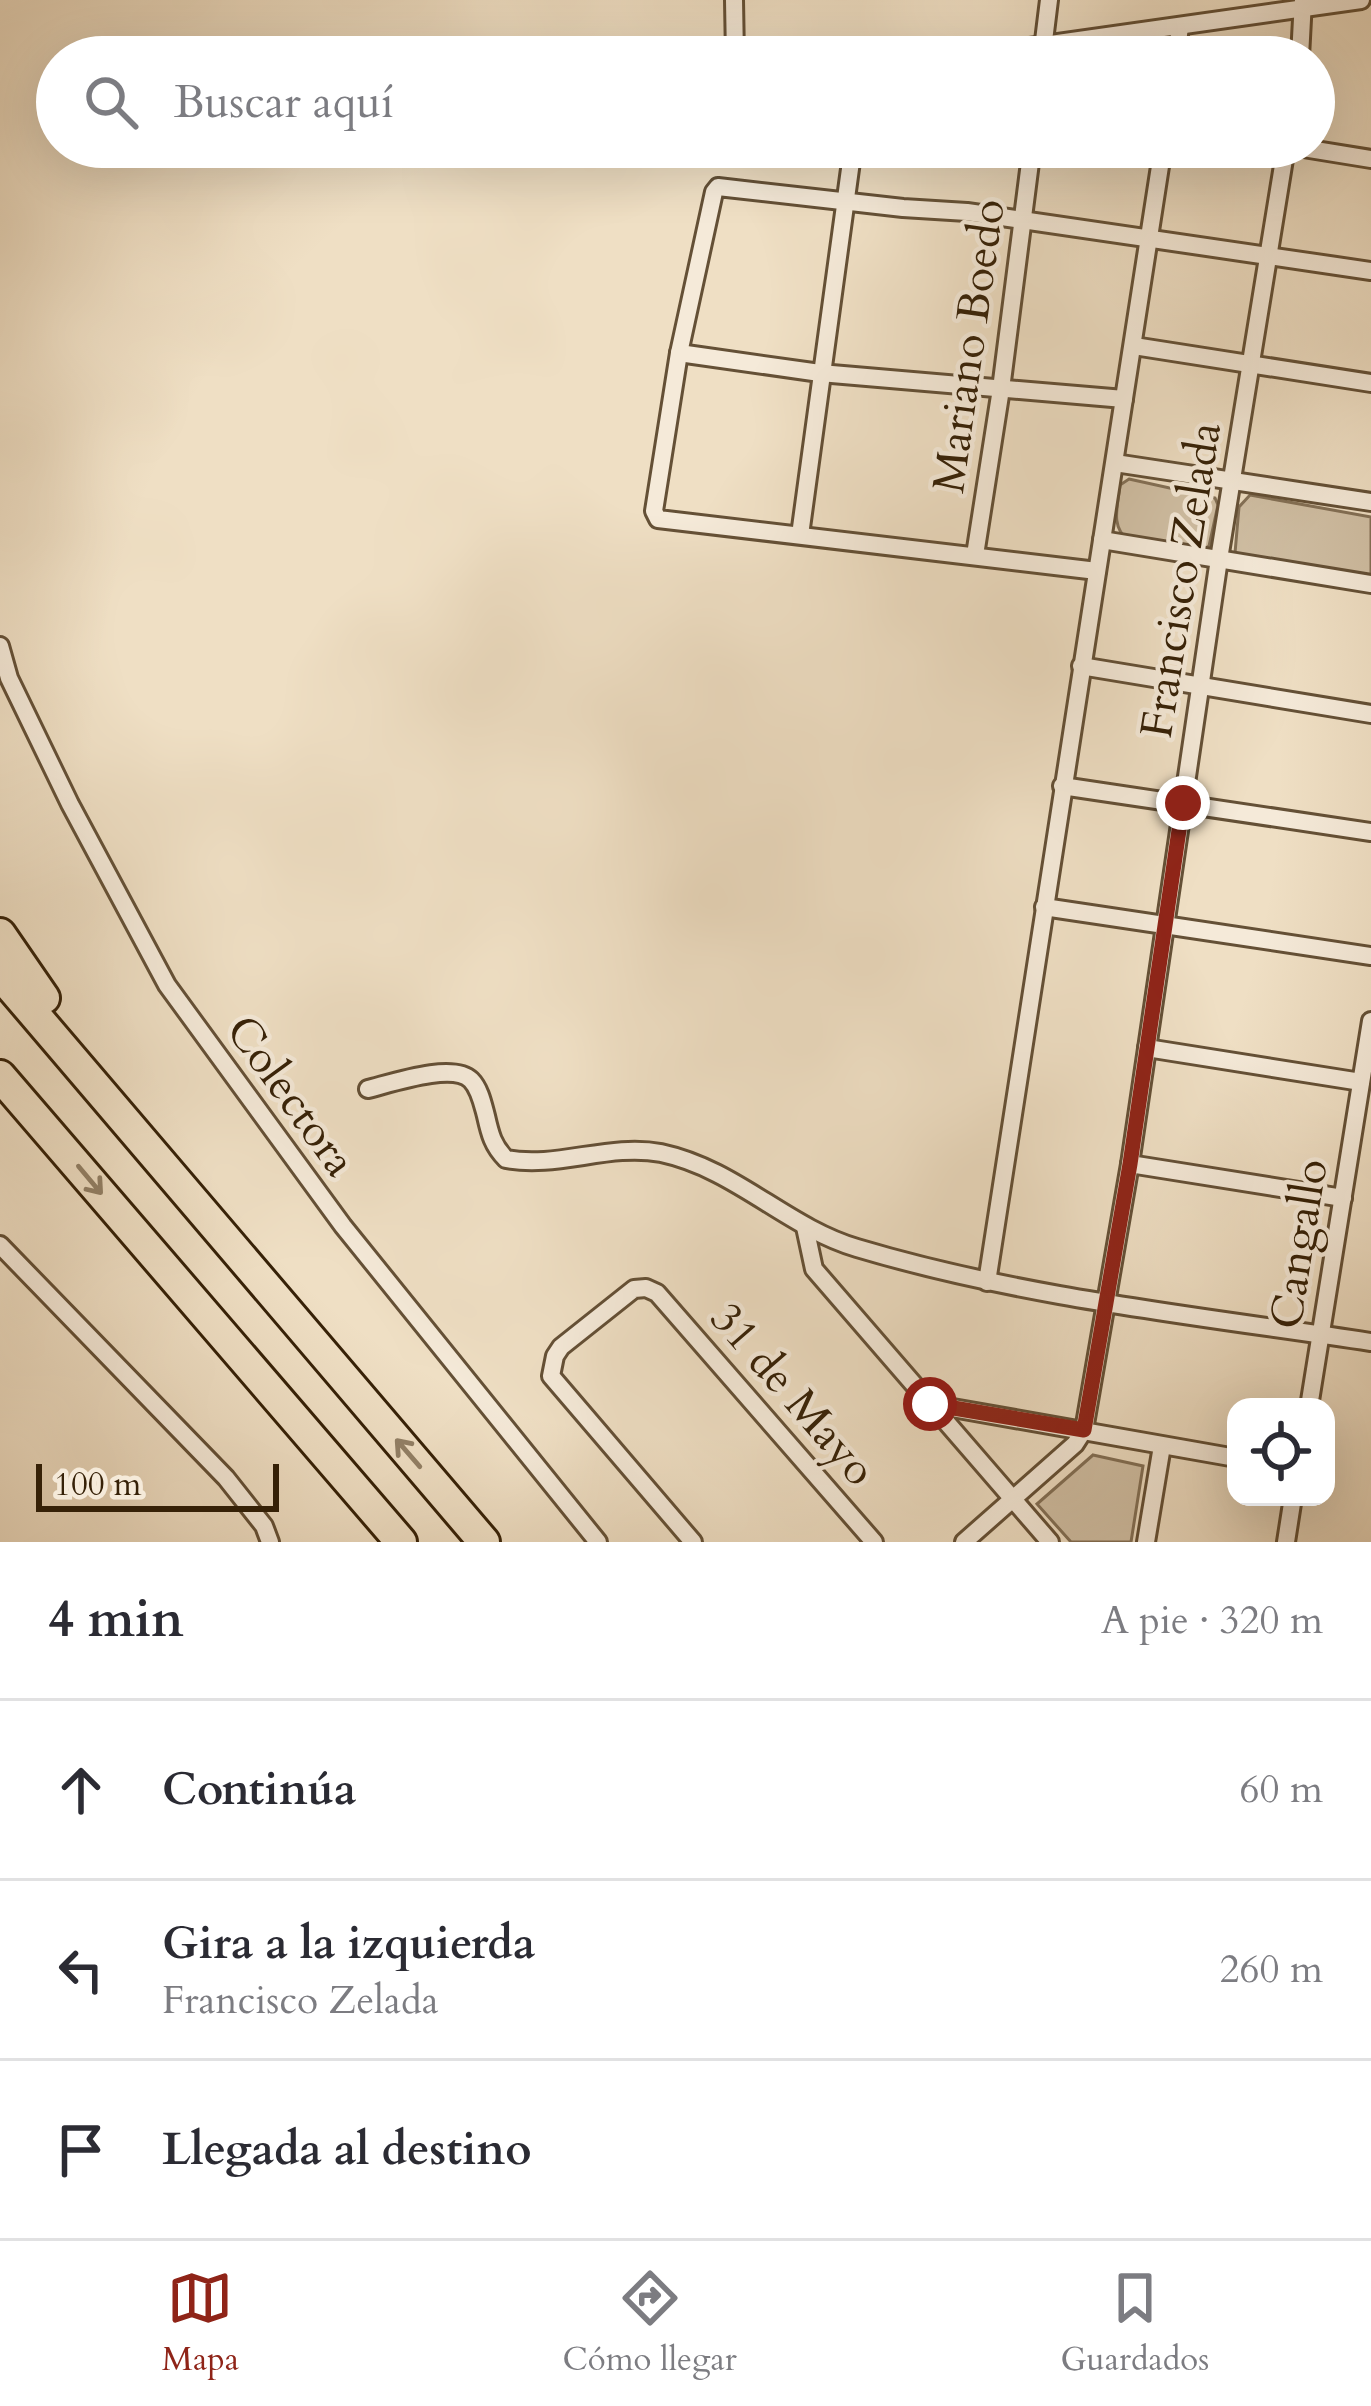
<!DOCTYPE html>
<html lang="es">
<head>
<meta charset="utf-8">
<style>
	body { margin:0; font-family:Cardo,serif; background:#f2f2f3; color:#2b2b33 }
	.controls { position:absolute; right:36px; bottom:36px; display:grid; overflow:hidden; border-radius:24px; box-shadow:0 12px 48px #0002 }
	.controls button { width:108px; height:108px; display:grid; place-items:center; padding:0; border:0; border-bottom:3px solid #e1e1e2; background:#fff; color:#2b2b33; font:60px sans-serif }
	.scale { position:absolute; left:36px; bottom:30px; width:243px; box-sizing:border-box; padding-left:12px; border:6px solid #362107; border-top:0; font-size:33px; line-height:42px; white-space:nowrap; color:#362107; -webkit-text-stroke:9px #f5ead9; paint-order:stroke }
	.stop { position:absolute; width:36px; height:36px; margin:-27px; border:9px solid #8f2418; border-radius:50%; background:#fff }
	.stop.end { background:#8f2418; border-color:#fff; box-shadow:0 3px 12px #0008 }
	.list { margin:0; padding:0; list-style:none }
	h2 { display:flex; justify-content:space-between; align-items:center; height:156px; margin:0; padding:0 48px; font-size:51px }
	h2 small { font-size:39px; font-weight:400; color:#7c7c81 }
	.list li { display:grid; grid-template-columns:78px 1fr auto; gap:36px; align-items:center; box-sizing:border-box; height:180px; padding:0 48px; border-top:3px solid #e1e1e2 }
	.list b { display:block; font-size:45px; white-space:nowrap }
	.list p { margin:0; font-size:39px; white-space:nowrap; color:#7c7c81 }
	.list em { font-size:39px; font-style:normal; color:#7c7c81 }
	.icon { flex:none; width:66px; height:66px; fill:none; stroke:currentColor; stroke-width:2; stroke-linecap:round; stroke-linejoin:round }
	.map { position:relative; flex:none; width:1371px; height:1542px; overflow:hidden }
	.search { position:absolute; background:#fff; box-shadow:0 12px 48px #0002; left:36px; right:36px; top:36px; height:132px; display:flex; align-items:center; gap:30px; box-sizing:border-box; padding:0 42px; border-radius:66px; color:#7c7c81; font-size:45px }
	.sheet { height:696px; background:#fff }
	nav { display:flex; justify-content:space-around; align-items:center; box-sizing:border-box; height:168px; border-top:3px solid #e1e1e2; background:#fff; font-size:33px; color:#7c7c81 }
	nav a { display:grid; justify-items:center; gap:6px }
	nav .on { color:#8f2418 }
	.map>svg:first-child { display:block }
	.park { fill:#d0bfa4; stroke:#837056; stroke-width:3 }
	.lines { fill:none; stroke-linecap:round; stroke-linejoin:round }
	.minor-casing { stroke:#645036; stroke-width:22 }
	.motorway-casing { stroke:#362107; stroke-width:36 }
	.minor { stroke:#f5ead9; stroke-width:16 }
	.motorway { stroke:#efdfc4; stroke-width:30 }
	.oneway { stroke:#928066 }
	.route { stroke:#8f2418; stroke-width:15 }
	.labels { text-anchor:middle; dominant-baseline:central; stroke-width:9; stroke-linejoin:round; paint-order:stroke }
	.street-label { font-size:45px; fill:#362107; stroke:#f5ead9 }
</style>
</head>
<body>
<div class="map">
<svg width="1371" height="1542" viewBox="0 0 1371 1542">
	<rect width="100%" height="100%" fill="#efdfc4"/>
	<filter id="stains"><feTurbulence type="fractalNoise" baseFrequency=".00167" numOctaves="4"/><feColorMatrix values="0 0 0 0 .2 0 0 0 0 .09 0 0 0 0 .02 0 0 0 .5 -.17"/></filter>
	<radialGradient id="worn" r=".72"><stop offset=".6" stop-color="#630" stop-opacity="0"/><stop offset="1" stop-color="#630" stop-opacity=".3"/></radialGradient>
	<g class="park">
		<path d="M 1129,479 L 1215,498 L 1218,505 L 1209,546 L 1201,551 L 1128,540 C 1110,526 1118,506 1120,485 Z"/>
		<polygon points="1250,495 1371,517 1371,578 1242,557 1235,553 1239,507"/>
		<polygon points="1093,1455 1143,1466 1131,1542 1071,1542 1037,1504"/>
	</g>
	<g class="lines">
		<g class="minor-casing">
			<g id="minor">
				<polyline points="734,0 735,57"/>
				<polyline points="959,57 1361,0"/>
				<polyline points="1042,57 1049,0"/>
				<polyline points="1176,57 1180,27"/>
				<polyline points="1300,57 1303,0"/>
				<polyline points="1297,147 1371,159"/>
				<polyline points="1134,346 1371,383"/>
				<polyline points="679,353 820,373 1124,399"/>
				<polyline points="1115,463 1371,502"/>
				<polyline points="800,535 853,147"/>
				<polyline points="1102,540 1371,584"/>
				<polyline points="975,555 1001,389 1032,147"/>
				<polyline points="1097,571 658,519 654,511 679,353 714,192 718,187 903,208 967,212 1371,271"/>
				<polyline points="0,646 9,678 70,804 167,985 343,1226 598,1542"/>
				<polyline points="1081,666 1371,714"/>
				<polyline points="1062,786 1371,832"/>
				<polyline points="1044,907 1371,956"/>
				<polyline points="1147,1048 1361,1082"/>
				<path d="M 368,1089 C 392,1083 453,1062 471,1080 C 480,1089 483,1105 486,1116 C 490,1134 493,1146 506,1159 C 557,1169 609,1143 661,1153 C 736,1169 786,1227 857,1248 C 1024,1298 1199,1316 1371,1342"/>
				<polyline points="1130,1164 1343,1198"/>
				<polyline points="805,1227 814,1269 1050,1542"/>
				<polyline points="0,1245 226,1478 264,1526 270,1542"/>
				<polyline points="987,1282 1163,147"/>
				<polyline points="930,1404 1236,1458"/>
				<polyline points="1309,1407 1371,1021"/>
				<polyline points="693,1542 551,1376 555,1356 561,1347 634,1289 646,1288 657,1293 874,1542"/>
				<polyline points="964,1542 1075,1444 1084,1430 1130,1164 1219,559 1286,147"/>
				<polyline points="1146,1542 1162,1446"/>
				<polyline points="1286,1542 1293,1497"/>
			</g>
		</g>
		<g class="motorway-casing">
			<g id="motorway">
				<polyline points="0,934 44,998"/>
				<polyline points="0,974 484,1542"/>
				<polyline points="0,1076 401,1542"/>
			</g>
		</g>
		<use href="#minor" class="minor"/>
		<use href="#motorway" class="motorway"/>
	</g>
	<defs><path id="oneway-shaft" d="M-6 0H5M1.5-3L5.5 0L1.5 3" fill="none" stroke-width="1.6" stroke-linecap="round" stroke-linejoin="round" transform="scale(3)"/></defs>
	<g class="oneway">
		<use href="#oneway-shaft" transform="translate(90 1180) rotate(50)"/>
		<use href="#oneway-shaft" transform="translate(408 1453) rotate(-131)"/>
	</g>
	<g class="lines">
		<polyline class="route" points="930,1404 1084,1430 1130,1164 1183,803"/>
	</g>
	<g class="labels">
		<g class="street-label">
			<text transform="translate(969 346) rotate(-82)">Mariano Boedo</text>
			<text transform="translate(1181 580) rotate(-81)">Francisco Zelada</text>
			<text transform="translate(291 1096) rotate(54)">Colectora</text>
			<text transform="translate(1299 1244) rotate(-81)">Cangallo</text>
			<text transform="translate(793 1394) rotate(49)">31 de Mayo</text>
		</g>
	</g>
	<rect width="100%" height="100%" filter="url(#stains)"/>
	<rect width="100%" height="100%" fill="url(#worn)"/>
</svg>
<div class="controls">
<button><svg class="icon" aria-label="locate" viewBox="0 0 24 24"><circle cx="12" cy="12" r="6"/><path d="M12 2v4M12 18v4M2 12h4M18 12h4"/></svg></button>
</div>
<div class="scale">100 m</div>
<div class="stop" style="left:930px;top:1404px"></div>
<div class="stop end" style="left:1183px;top:803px"></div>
<div class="search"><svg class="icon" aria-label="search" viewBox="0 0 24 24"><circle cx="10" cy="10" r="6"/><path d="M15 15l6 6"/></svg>Buscar aquí</div>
</div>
<section class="sheet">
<h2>4 min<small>A pie · 320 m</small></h2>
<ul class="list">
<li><svg class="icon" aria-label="ahead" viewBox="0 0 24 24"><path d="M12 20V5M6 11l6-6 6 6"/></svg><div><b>Continúa</b></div><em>60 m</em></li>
<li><svg class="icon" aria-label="left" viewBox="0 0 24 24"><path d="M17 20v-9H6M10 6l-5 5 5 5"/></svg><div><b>Gira a la izquierda</b><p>Francisco Zelada</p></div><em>260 m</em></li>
<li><svg class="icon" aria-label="arrive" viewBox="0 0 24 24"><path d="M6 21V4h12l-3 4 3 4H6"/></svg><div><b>Llegada al destino</b></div></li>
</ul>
</section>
<nav>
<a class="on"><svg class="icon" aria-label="map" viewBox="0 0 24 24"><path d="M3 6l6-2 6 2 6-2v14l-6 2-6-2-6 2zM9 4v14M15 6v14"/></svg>Mapa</a>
<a><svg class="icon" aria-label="directions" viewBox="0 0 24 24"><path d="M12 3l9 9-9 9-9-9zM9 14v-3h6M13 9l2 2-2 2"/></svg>Cómo llegar</a>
<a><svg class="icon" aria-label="saved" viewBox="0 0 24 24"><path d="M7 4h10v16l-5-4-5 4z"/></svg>Guardados</a>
</nav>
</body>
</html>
